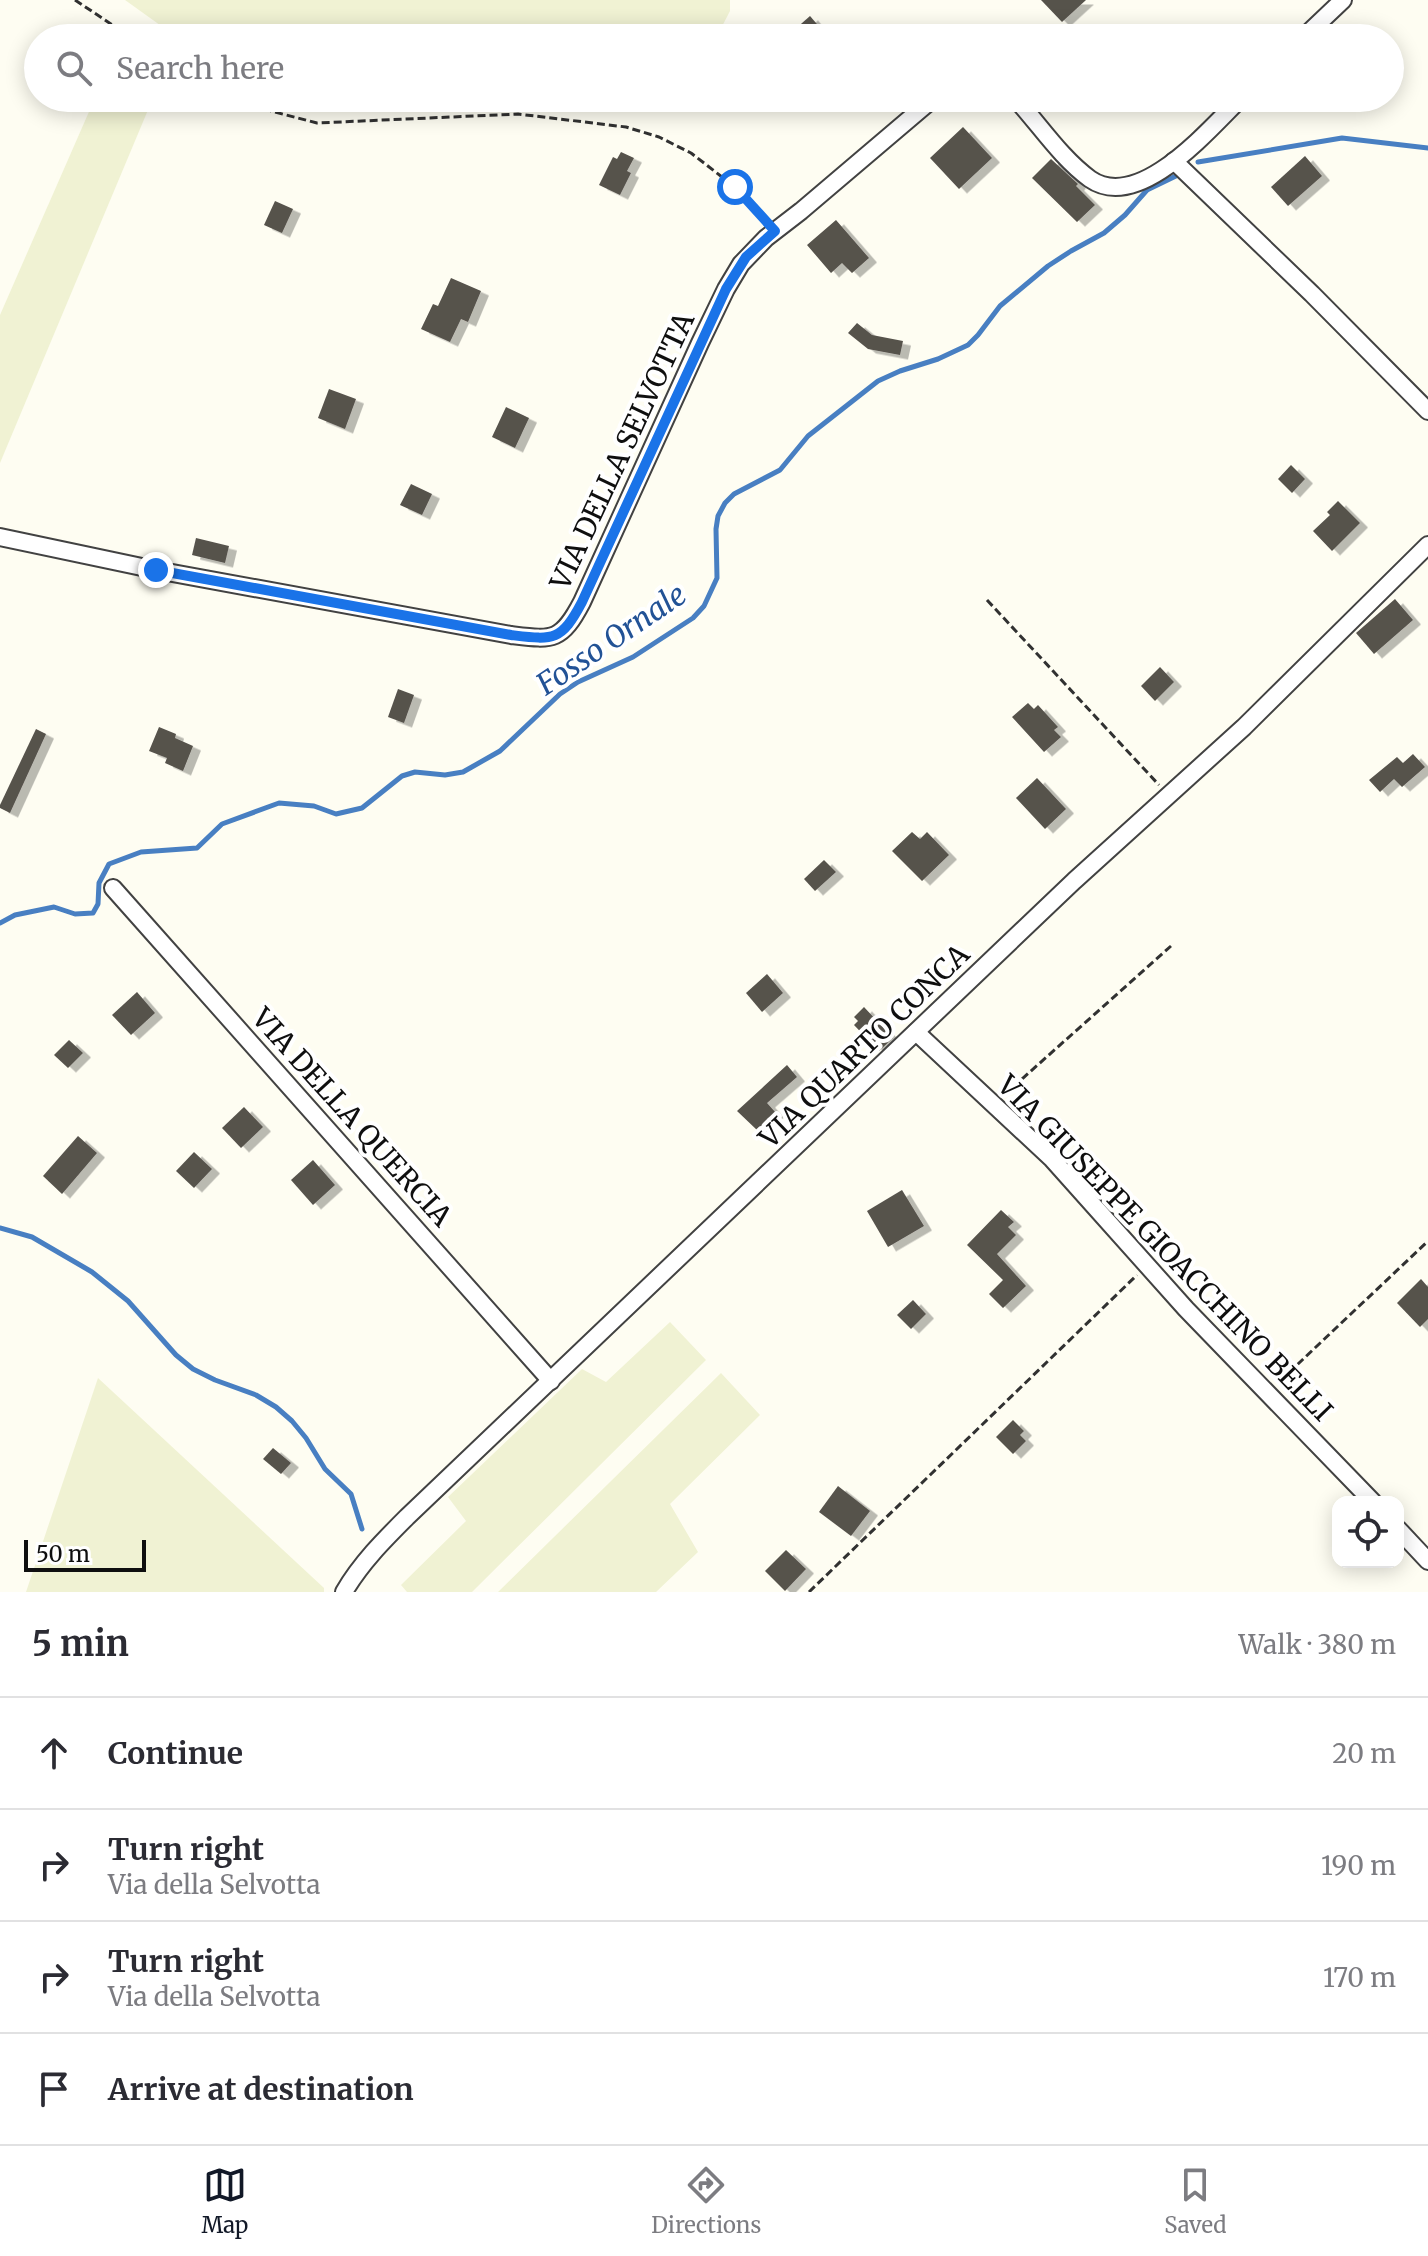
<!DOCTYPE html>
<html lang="en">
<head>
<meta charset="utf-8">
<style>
	body { margin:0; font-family:Merriweather,serif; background:#f2f2f3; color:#2b2b33 }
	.controls { position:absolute; right:24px; bottom:24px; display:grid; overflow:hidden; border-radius:16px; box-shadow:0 4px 20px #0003 }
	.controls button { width:72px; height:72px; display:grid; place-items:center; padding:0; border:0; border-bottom:2px solid #e1e1e2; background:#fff; color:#2b2b33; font:40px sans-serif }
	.scale { position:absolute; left:24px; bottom:20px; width:122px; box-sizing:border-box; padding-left:8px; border:4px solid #0f0f0f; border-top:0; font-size:22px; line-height:28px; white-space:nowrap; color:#0f0f0f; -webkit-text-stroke:6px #fff; paint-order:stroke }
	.stop { position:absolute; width:24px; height:24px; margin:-18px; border:6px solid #1a73e8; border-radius:50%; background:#fff }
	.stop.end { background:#1a73e8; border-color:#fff; box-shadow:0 2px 8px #0008 }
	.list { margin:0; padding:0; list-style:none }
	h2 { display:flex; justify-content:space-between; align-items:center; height:104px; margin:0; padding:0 32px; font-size:34px }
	h2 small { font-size:26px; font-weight:400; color:#7c7c81 }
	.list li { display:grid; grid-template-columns:52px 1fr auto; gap:24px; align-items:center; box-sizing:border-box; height:112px; padding:0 32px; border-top:2px solid #e1e1e2 }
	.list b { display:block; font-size:30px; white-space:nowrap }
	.list p { margin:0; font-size:26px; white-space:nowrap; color:#7c7c81 }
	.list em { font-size:26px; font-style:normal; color:#7c7c81 }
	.icon { flex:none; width:44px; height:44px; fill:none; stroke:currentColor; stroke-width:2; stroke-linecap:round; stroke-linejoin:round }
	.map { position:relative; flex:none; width:1428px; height:1592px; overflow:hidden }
	.search { position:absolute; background:#fff; box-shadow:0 4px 20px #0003; left:24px; right:24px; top:24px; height:88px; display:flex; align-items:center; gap:20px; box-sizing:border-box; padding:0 28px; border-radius:44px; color:#7c7c81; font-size:30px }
	.sheet { height:552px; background:#fff }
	nav { display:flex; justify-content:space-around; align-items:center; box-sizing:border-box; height:112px; border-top:2px solid #e1e1e2; background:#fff; font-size:22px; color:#7c7c81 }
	nav a { display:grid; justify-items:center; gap:4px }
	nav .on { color:#111827 }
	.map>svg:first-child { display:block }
	.farmland { fill:#f0f2d3 }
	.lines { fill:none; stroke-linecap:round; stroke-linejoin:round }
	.stream { stroke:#487fc2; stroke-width:5 }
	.building { fill:#56524c; filter:url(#shadow) }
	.minor-casing { stroke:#424242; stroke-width:20 }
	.path { stroke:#313131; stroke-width:3; stroke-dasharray:8 4; stroke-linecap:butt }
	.minor { stroke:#fff; stroke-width:16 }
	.route { stroke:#1a73e8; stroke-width:10 }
	.labels { text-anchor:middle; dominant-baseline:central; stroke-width:8; stroke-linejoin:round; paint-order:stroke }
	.street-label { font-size:28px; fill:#0f0f0f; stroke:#fff }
	.water-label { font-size:30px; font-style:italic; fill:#225296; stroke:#fff }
</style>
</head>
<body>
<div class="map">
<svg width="1428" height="1592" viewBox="0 0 1428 1592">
	<defs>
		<filter id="shadow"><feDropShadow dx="8" dy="4.5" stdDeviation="0" flood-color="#0004"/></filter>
	</defs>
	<rect width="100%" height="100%" fill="#fefdf2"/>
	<g class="farmland">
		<polygon points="125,0 730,0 730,11 716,38 178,38"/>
		<polygon points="95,98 153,98 0,463 0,315"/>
		<polygon points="327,98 533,98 379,105"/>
		<polygon points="670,1322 706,1360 472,1592 407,1592 401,1585 466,1521 448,1497 582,1369 606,1382"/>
		<polygon points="721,1373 760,1415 670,1504 698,1552 656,1592 498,1592"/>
		<polygon points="98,1378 324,1588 324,1592 26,1592"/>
	</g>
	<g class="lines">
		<g class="stream">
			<polyline points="1198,162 1342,138 1428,148"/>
			<polyline points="0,923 15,915 54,907 75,914 93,913 98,904 99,883 109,864 141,852 197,848 222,824 279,803 314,806 336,814 362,808 402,776 415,772 445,775 463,772 500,751 560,694 578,682 633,657 693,618 704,606 717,578 716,529 718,516 725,503 734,494 780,470 808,436 878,381 900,371 938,359 968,345 978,335 1000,306 1048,266 1071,251 1104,233 1125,215 1147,190 1180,174"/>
			<polyline points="0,1228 32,1237 92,1272 128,1301 176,1355 193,1369 215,1380 256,1395 276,1407 292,1421 306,1438 325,1469 351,1494 362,1529"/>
		</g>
	</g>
	<g class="building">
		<polygon points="1041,0 1086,0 1062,22"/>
		<polygon points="810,16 829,38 799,38 793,31"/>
		<polygon points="963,127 992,158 959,189 930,158"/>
		<polygon points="621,152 634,158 627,171 631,173 620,195 599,185 613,157 617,159"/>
		<polygon points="1305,156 1322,176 1288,206 1271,187"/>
		<polygon points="1051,159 1078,184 1076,186 1095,205 1077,222 1032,178"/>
		<polygon points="275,201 293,209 282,233 264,225"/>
		<polygon points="836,220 869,258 852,273 842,263 831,273 807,245"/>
		<polygon points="451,278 481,291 468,322 461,319 450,342 421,329 433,304 438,306"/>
		<polygon points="857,323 872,335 903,341 900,355 868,349 848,333"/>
		<polygon points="329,389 356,399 345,429 318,418"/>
		<polygon points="506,407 529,418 515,448 492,437"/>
		<polygon points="1291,465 1305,479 1292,493 1278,479"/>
		<polygon points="411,484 432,494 422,515 400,505"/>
		<polygon points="1338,501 1360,523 1332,551 1313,531 1330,515 1327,512"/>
		<polygon points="196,538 229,546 225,563 192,555"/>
		<polygon points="1395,599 1413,620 1374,654 1356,633"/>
		<polygon points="1160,667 1174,682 1155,701 1141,686"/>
		<polygon points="398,689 414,695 404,723 388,717"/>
		<polygon points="1028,703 1034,709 1038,705 1058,727 1054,730 1061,737 1044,752 1012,717"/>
		<polygon points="159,727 176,734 175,738 193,746 183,771 165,763 167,758 149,751"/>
		<polygon points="36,729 46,734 10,813 0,808 0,805"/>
		<polygon points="1413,754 1425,767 1402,787 1394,779 1380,792 1369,780 1397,757 1403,763"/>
		<polygon points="1037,778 1066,809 1045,829 1016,798"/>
		<polygon points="912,832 920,839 927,832 949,855 922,881 892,851"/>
		<polygon points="824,860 836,872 815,891 804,879"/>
		<polygon points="767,974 783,993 762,1012 746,993"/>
		<polygon points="137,992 155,1013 131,1035 112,1015"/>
		<polygon points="864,1007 893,1038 879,1051 854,1025 858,1021 854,1017"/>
		<polygon points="69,1040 83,1053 68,1068 54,1055"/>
		<polygon points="787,1065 797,1077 767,1103 776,1113 758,1131 737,1111"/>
		<polygon points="244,1107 263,1127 241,1148 222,1128"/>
		<polygon points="78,1136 97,1153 62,1194 43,1176"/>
		<polygon points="194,1152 212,1169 194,1188 176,1171"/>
		<polygon points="313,1160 335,1185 313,1205 291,1180"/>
		<polygon points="902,1190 924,1226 888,1247 867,1211"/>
		<polygon points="1001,1210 1014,1222 1008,1227 1016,1235 997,1254 1026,1286 1003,1308 989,1294 1003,1280 967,1245"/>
		<polygon points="1421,1279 1428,1287 1428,1319 1420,1327 1397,1303"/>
		<polygon points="913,1300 926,1314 911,1329 897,1315"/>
		<polygon points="1013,1420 1024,1431 1020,1435 1026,1441 1013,1454 996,1437"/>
		<polygon points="273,1448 291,1463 281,1474 263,1459"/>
		<polygon points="838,1486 870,1511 851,1536 819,1512"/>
		<polygon points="786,1550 806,1569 785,1591 765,1571"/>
	</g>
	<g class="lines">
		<g class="minor-casing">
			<g id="minor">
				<polyline points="1303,38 1343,0"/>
				<path d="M 1015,98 C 1039,124 1061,158 1090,179 C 1139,213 1209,129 1241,98"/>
				<polyline points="1174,161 1312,294 1428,411"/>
				<path d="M 0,537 L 156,570 L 511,635 C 553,640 561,642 582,602 L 700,343 L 726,289 L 741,264 L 766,238 L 801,211 L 934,98"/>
				<polyline points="113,888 551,1381"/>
				<polyline points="916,1032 1052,1159 1186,1309 1373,1502"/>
				<polyline points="1398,1529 1428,1561"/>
				<path d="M 344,1592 C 361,1563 383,1541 407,1517 L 1074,881 L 1244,727 L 1428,545"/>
			</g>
		</g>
		<g class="path">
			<polyline points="75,0 132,38"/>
			<polyline points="242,98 271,111 317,123 518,114 626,127 659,137 691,153 735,187 765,220"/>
			<polyline points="987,600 1159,785"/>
			<polyline points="1004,1095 1171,946"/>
			<polyline points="1280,1381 1428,1241"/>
			<polyline points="809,1592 1137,1275"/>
		</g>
		<use href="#minor" class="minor"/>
	</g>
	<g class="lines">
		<path class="route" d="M 156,570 L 511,635 C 553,640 561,642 582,602 L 726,289 L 746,257 L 775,231 L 735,187"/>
	</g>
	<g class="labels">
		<g class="street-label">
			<text transform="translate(622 451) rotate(-65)">VIA DELLA SELVOTTA</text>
			<text transform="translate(864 1046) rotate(-44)">VIA QUARTO CONCA</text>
			<text transform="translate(352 1117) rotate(48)">VIA DELLA QUERCIA</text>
			<text transform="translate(1165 1248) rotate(46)">VIA GIUSEPPE GIOACCHINO BELLI</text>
		</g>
		<g class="water-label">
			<text transform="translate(611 639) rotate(-34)">Fosso Ornale</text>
		</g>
	</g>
</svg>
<div class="controls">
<button><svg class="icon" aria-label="locate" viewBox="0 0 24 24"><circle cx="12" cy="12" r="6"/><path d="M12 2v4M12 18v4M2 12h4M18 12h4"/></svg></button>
</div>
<div class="scale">50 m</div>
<div class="stop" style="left:735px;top:187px"></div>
<div class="stop end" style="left:156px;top:570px"></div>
<div class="search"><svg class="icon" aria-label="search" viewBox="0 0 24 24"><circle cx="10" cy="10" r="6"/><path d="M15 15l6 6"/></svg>Search here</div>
</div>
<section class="sheet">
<h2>5 min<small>Walk · 380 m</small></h2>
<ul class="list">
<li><svg class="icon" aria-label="ahead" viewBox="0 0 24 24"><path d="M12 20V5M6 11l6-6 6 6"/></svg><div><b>Continue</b></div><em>20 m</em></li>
<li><svg class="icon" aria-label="right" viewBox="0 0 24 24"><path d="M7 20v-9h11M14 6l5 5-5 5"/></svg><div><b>Turn right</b><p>Via della Selvotta</p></div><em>190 m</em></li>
<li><svg class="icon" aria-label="right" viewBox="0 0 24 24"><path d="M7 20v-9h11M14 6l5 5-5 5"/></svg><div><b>Turn right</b><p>Via della Selvotta</p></div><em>170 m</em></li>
<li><svg class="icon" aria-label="arrive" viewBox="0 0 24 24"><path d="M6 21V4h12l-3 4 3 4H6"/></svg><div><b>Arrive at destination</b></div></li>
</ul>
</section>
<nav>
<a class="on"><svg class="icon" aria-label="map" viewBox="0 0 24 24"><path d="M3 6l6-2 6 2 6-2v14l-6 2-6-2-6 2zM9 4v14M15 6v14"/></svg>Map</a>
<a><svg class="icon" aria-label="directions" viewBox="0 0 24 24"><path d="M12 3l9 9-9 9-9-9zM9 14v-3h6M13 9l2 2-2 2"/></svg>Directions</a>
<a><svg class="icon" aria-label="saved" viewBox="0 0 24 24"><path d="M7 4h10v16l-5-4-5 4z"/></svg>Saved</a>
</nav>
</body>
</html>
